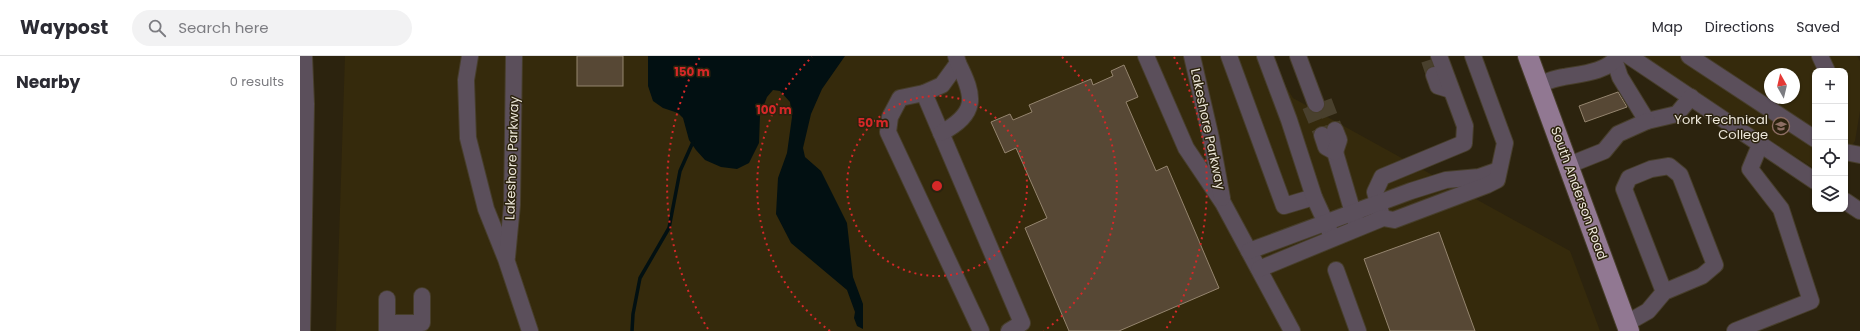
<!DOCTYPE html>
<html lang="en">
<head>
<meta charset="utf-8">
<style>
	body { margin:0; font-family:Poppins,sans-serif; background:#f2f2f3; color:#2b2b33 }
	.controls { position:absolute; right:12px; top:12px; display:grid; overflow:hidden; border-radius:8px; box-shadow:0 1px 3px #0004 }
	.controls button { width:36px; height:36px; display:grid; place-items:center; padding:0; border:0; border-bottom:1px solid #e1e1e2; background:#fff; color:#2b2b33; font:20px sans-serif }
	.compass { position:absolute; left:1464px; top:12px; width:36px; height:36px; border-radius:50%; background:#fff; box-shadow:0 1px 3px #0004; rotate:352deg }
	.list { margin:0; padding:0; list-style:none }
	h2 { display:flex; justify-content:space-between; align-items:center; height:52px; margin:0; padding:0 16px; font-size:17px }
	h2 small { font-size:13px; font-weight:400; color:#7c7c81 }
	.icon { flex:none; width:22px; height:22px; fill:none; stroke:currentColor; stroke-width:2; stroke-linecap:round; stroke-linejoin:round }
	.map { position:relative; flex:none; width:1560px; height:275px; overflow:hidden }
	header { display:flex; align-items:center; gap:24px; box-sizing:border-box; height:56px; padding:0 20px; background:#fff; border-bottom:1px solid #e1e1e2 }
	header strong { font-size:19px }
	nav { display:flex; gap:22px; margin-inline-start:auto; font-size:14px }
	.search { width:280px; height:36px; background:#f2f2f3; display:flex; align-items:center; gap:10px; box-sizing:border-box; padding:0 14px; border-radius:22px; color:#7c7c81; font-size:15px }
	main { display:flex }
	aside { flex:1; background:#fff }
	.map>svg:first-child { display:block }
	.built { fill:#352a0c; fill-rule:evenodd }
	.water { fill:#021012 }
	.lines { fill:none; stroke-linecap:round; stroke-linejoin:round }
	.stream { stroke:#021012; stroke-width:3.5 }
	.building { fill:#574835; stroke:#95856f }
	.minor-tunnel { stroke:#49402d; stroke-width:16; stroke-dasharray:16 8; stroke-linecap:butt }
	.minor-casing { stroke:#473e2b; stroke-width:18 }
	.major-casing { stroke:#473e2b; stroke-width:22 }
	.minor { stroke:#5b4f5b; stroke-width:16 }
	.major { stroke:#917892; stroke-width:20 }
	.ring { fill:none; stroke:#d62828; stroke-width:2; stroke-dasharray:2 4 }
	.labels { text-anchor:middle; dominant-baseline:central; stroke-width:3; stroke-linejoin:round; paint-order:stroke }
	.poi-label { font-size:13px; fill:#ede7da; stroke:#2c230e; text-anchor:end }
	.street-label { font-size:13px; fill:#ede7da; stroke:#2c230e }
	.centre { fill:#d62828; stroke:#2c230e; stroke-width:2 }
	.ring-label { font-size:12px; text-anchor:middle; font-weight:bold; fill:#d62828; stroke:#2c230e; stroke-width:3; stroke-linejoin:round; paint-order:stroke }
</style>
</head>
<body>
<header>
<strong>Waypost</strong>
<div class="search"><svg class="icon" aria-label="search" viewBox="0 0 24 24"><circle cx="10" cy="10" r="6"/><path d="M15 15l6 6"/></svg>Search here</div>
<nav><a>Map</a><a>Directions</a><a>Saved</a></nav>
</header>
<main>
<aside>
<h2>Nearby<small>0 results</small></h2>
<ul class="list">
</ul>
</aside>
<div class="map">
<svg width="1560" height="275" viewBox="0 0 1560 275">
	<rect width="100%" height="100%" fill="#2c230e"/>
	<g class="built">
		<polygon points="45,0 967,0 993,42 1270,195 1300,275 36,275"/>
		<path d="M 1338,0 L 1557,0 L 1560,5 L 1560,55 L 1555,85 L 1545,100 L 1545,15 L 1515,15 L 1515,113 ZM 1470,18 L 1494,18 L 1494,42 L 1470,42 Z"/>
	</g>
	<polygon class="water" points="348,0 545,0 522,33 511,58 503,92 505,101 521,115 547,167 553,221 563,248 563,273 557,270 554,262 555,256 547,234 491,187 476,158 478,122 487,97 492,61 490,46 480,35 473,34 467,41 460,59 459,87 449,107 437,113 421,111 405,104 396,94 389,84 383,62 378,57 363,52 353,45 348,30"/>
	<g class="lines">
		<polyline class="stream" points="332,275 333,258 340,222 369,172 380,115 393,86"/>
	</g>
	<g class="building">
		<rect x="277" y="0" width="46" height="30"/>
		<polygon points="824,9 838,41 826,46 856,115 867,110 919,232 819,275 769,275 725,172 747,162 716,92 705,97 691,66 710,58 713,64 732,56 729,49 791,23 793,29 813,20 811,15"/>
		<polygon points="1318,36 1327,51 1285,66 1279,50"/>
		<polygon points="1139,176 1175,275 1090,275 1064,203"/>
	</g>
	<g class="lines">
		<g class="minor-tunnel">
			<polyline points="1129,4 1134,19"/>
			<polyline points="1024,45 1035,74"/>
			<polyline points="1010,50 1022,79"/>
		</g>
		<g class="minor-casing">
			<g id="minor">
				<polyline points="170,0 166,24 168,82 186,153 206,203 230,275"/>
				<polyline points="656,0 658,7 642,29 624,37 600,42 590,61 588,76 681,275"/>
				<polyline points="846,0 886,92 923,147 992,275"/>
				<polyline points="892,0 911,82 922,142"/>
				<polyline points="929,0 984,150 1014,141"/>
				<polyline points="965,0 989,64 1014,141 1030,176"/>
				<polyline points="998,0 1016,48"/>
				<polyline points="1329,0 1515,125"/>
				<polyline points="1389,0 1515,83"/>
				<polyline points="1520,0 1527,15"/>
				<polyline points="1315,6 1320,21 1347,65 1377,58 1391,41"/>
				<polyline points="1134,19 1138,30 1151,34"/>
				<path d="M 1239,28 C 1247,26 1255,22 1264,21 C 1280,18 1308,16 1318,0"/>
				<polyline points="624,37 722,267 709,275"/>
				<path d="M 641,77 C 678,57 675,41 658,7"/>
				<polyline points="1022,79 1026,91 1035,96 1056,167"/>
				<polyline points="1035,96 1039,84 1035,74"/>
				<polyline points="1545,96 1560,99"/>
				<polyline points="1269,109 1304,95 1318,78 1347,65"/>
				<polyline points="1545,145 1560,155"/>
				<polyline points="1081,157 1075,136 1082,121 1164,87 1165,70 1139,0"/>
				<polyline points="949,195 1111,135 1146,124 1179,121 1196,115"/>
				<polyline points="207,201 212,149 214,0"/>
				<polyline points="959,213 1083,162 1094,164 1187,129 1197,124 1205,87 1173,0"/>
				<polyline points="1036,214 1058,275"/>
				<polyline points="87,267 122,267 122,240"/>
				<polyline points="1327,267 1348,255 1364,236 1324,133 1329,122 1351,113 1369,110 1380,119 1415,209 1402,220 1364,236"/>
				<polyline points="2,275 6,48 4,0"/>
				<polyline points="87,275 87,243"/>
				<polyline points="1435,275 1511,245 1481,153 1450,113 1460,89"/>
			</g>
		</g>
		<g class="major-casing">
			<polyline id="major" points="1228,0 1329,275"/>
		</g>
		<use href="#minor" class="minor"/>
		<use href="#major" class="major"/>
	</g>
	<g class="ring">
		<circle cx="637" cy="130" r="90"/>
		<path d="M530 275A180 180 0 0 1 512 1M762 1A180 180 0 0 1 744 275"/>
		<path d="M408 273A270 270 0 0 1 400 1M874 1A270 270 0 0 1 866 273"/>
	</g>
	<defs>
		<g id="university-ring" transform="scale(0.9)"><circle r="9.5" fill="#2c230e" stroke="#8d6e63" stroke-width="1.5"/><path d="M0-5L7-2L0 1L-7-2ZM-4 1L0 2.5L4 1V4Q0 6-4 4Z" fill="#8d6e63"/></g>
	</defs>
	<g fill-rule="evenodd">
		<use href="#university-ring" x="1481" y="70"/>
	</g>
	<g class="labels">
		<g class="poi-label">
			<text x="1468" y="63">York Technical<tspan x="1468" dy="15">College</tspan></text>
		</g>
		<g class="street-label">
			<text transform="translate(908 73) rotate(78)">Lakeshore Parkway</text>
			<text transform="translate(212 102) rotate(-88)">Lakeshore Parkway</text>
			<text transform="translate(1279 137) rotate(70)">South Anderson Road</text>
		</g>
	</g>
	<circle cx="637" cy="130" r="6" class="centre"/>
	<g class="ring-label">
		<text x="392" y="20">150 m</text>
		<text x="474" y="58">100 m</text>
		<text x="573" y="71">50 m</text>
	</g>
</svg>
<div class="controls">
<button>+</button>
<button>−</button>
<button><svg class="icon" aria-label="locate" viewBox="0 0 24 24"><circle cx="12" cy="12" r="6"/><path d="M12 2v4M12 18v4M2 12h4M18 12h4"/></svg></button>
<button><svg class="icon" aria-label="layers" viewBox="0 0 24 24"><path d="M12 4l9 5-9 5-9-5zM3 14l9 5 9-5"/></svg></button>
</div>
<svg class="compass" viewBox="-18 -18 36 36"><path d="M0-13l5 13h-10z" fill="#e53935"/><path d="M0 13l5-13h-10z" fill="#7c7c81"/></svg>
</div>
</main>
</body>
</html>
